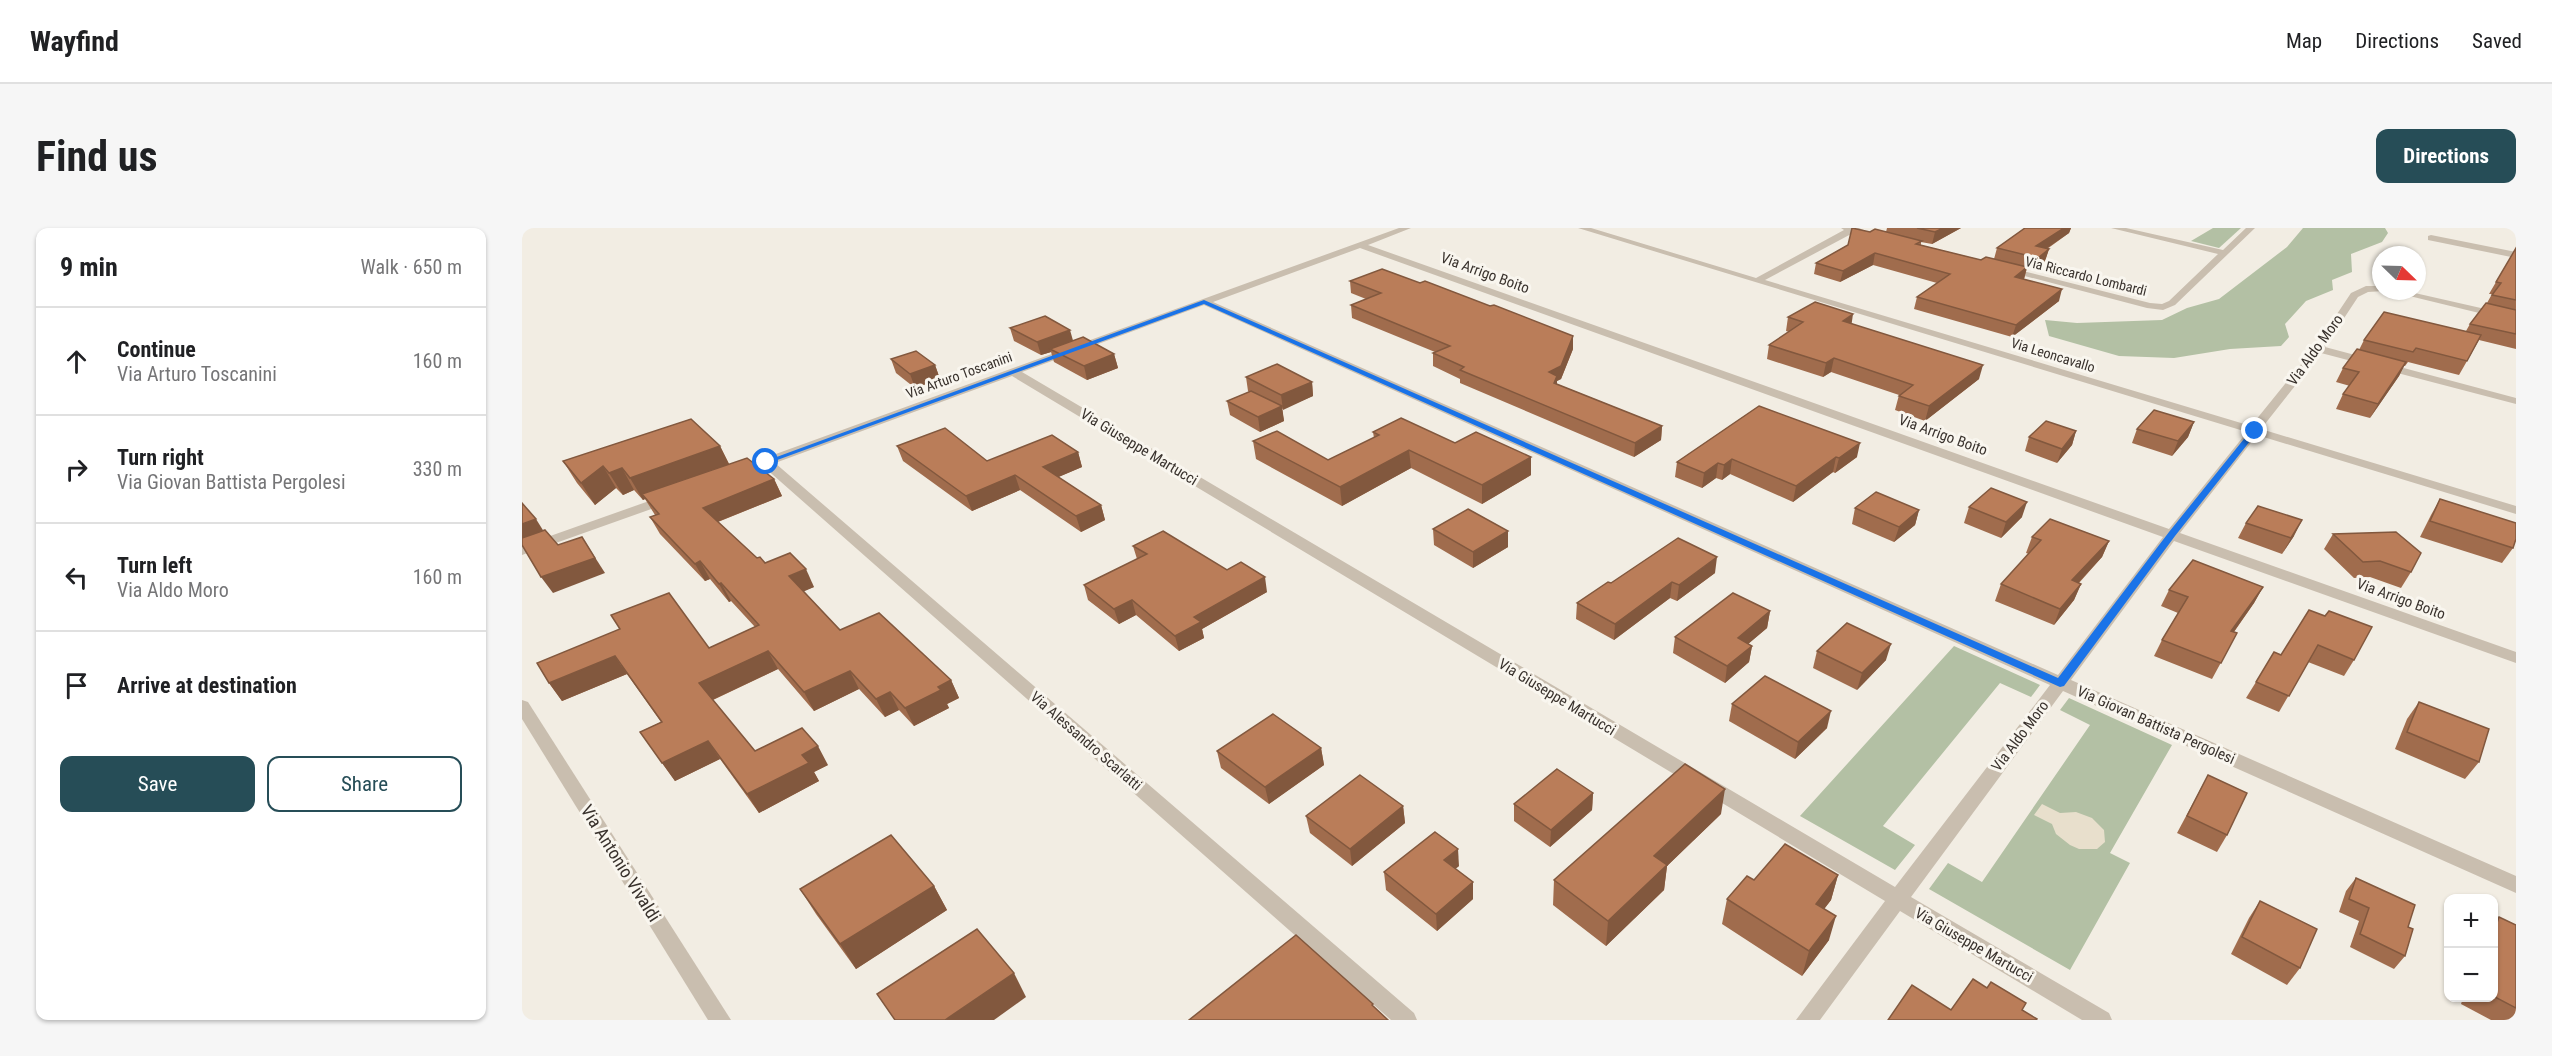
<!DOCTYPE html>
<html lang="en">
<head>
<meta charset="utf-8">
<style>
	body { margin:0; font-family:"Roboto Condensed",sans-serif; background:#f6f6f6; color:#202124 }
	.controls { position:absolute; right:18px; bottom:18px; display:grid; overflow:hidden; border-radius:12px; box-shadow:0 2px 4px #0004 }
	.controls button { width:54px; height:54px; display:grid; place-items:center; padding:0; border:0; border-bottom:2px solid #e0e0e0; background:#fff; color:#202124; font:30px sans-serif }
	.compass { position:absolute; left:1850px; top:18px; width:54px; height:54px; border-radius:50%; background:#fff; box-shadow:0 2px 4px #0004; rotate:113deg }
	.stop { position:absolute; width:18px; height:18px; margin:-14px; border:4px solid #1a73e8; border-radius:50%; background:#fff }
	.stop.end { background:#1a73e8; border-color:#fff; box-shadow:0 2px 6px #0008 }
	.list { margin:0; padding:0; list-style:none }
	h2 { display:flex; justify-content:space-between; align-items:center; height:78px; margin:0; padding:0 24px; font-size:26px }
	h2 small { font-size:20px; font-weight:400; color:#757577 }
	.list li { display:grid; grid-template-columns:39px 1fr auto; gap:18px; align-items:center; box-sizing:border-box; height:108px; padding:0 24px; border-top:2px solid #e0e0e0 }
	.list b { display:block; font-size:22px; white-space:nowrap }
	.list p { margin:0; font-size:20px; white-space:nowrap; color:#757577 }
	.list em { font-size:20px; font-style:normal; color:#757577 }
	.actions { display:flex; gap:12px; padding:18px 24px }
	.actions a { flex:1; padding:14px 0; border:2px solid #264d57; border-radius:12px; text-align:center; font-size:21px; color:#264d57 }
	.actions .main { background:#264d57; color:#fff }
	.icon { flex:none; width:33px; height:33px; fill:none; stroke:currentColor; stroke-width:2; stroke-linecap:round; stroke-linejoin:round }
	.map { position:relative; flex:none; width:1994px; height:792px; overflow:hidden; border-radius:12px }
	header { display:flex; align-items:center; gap:36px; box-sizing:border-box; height:84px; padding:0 30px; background:#fff; border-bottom:2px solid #e0e0e0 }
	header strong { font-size:28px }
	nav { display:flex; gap:33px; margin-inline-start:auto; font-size:21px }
	.intro { display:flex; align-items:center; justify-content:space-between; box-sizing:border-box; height:144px; padding:0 36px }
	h1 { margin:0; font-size:42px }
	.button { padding:15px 27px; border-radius:12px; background:#264d57; color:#fff; font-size:21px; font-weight:700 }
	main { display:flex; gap:36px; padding:0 36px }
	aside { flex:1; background:#fff; border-radius:12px; box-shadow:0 2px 4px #0004 }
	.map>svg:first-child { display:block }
	.green { fill:#b3c0a4 }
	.plaza { fill:#e8dfcc }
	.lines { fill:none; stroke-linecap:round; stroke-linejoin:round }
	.street { fill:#c9beaf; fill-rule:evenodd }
	.wall { fill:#a06c4d }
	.shaded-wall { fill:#82583e }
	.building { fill:#ba7d59; stroke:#82583e; stroke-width:1.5 }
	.route { fill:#1a73e8 }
	.labels { text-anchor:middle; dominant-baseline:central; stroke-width:6; stroke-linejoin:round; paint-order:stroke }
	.far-street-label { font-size:14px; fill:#39322d; stroke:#f9f6ef }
	.street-label { font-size:15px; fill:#39322d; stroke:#f9f6ef }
	.near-street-label { font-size:18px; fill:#39322d; stroke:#f9f6ef }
</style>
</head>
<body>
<header>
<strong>Wayfind</strong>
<nav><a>Map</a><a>Directions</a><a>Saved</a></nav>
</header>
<div class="intro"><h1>Find us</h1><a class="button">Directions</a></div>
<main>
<aside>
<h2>9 min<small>Walk · 650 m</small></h2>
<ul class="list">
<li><svg class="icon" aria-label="ahead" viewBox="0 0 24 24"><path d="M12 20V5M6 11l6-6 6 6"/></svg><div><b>Continue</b><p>Via Arturo Toscanini</p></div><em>160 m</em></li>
<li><svg class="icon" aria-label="right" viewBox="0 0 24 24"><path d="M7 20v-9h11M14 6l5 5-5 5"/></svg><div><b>Turn right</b><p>Via Giovan Battista Pergolesi</p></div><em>330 m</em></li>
<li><svg class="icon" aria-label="left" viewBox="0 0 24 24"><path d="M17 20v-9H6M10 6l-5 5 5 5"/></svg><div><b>Turn left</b><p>Via Aldo Moro</p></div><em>160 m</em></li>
<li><svg class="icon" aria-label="arrive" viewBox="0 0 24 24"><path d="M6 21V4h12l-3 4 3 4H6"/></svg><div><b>Arrive at destination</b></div></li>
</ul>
<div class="actions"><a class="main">Save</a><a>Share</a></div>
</aside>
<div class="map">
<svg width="1994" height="792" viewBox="0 0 1994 792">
	<rect width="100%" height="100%" fill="#f2ede3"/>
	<g class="green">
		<polygon points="1691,0 1719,0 1697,20 1669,13"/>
		<polygon points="1781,0 1863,0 1866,5 1860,14 1829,26 1830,44 1810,52 1811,62 1784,73 1763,96 1767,109 1759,118 1708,121 1652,130 1597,128 1527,108 1523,92 1555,95 1640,92 1665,80 1697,71 1765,19"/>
		<polygon points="1432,418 1518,457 1509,469 1478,455 1361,598 1393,617 1373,642 1278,588"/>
		<polygon points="1547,470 1650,517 1588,625 1608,635 1548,742 1407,661 1426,635 1460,654 1568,497 1538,482"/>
	</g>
	<polygon class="plaza" points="1520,576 1538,585 1554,584 1570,590 1582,602 1583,614 1575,621 1557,621 1548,617 1534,606 1530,596 1512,587"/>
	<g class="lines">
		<g class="street">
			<path d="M 877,0 L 889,0 L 846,17 L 1647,301 L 1725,204 L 1056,0 L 1069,0 L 1234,50 L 1322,2 L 1319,0 L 1337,0 L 1353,7 L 1349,10 L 1331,5 L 1243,52 L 1729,198 L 1793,119 L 1829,65 L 1844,58 L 1859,58 L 1859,63 L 1862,63 L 1846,64 L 1836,69 L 1803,119 L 1994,170 L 1994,176 L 1799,125 L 1739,201 L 1994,278 L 1994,286 L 1735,207 L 1658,305 L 1994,424 L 1994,435 L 1652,313 L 1549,452 L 1994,648 L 1994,665 L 1541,463 L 1389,669 L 1587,785 L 1590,792 L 1560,792 L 1378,683 L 1298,792 L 1274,792 L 1363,673 L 490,148 L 253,235 L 892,785 L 895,792 L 869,792 L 242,239 L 217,248 L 211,244 L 240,231 ZM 838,20 L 1641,309 L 1536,447 L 691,74 ZM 682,77 L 1528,457 L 1373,659 L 500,144 Z"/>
			<polygon points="1589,0 1604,0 1701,22 1724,0 1733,0 1653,77 1641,82 1625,80 1480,42 1485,39 1628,75 1640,76 1647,73 1696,26"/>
			<polygon points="1909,7 1994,24 1994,30 1906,12 1906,8"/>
			<polygon points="1867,63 1884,63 1994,88 1994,94"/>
			<polygon points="144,267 150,271 149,274 0,327 0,318"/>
			<polygon points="0,472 6,474 209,792 186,792 0,491"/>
		</g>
	</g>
	<g class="wall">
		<polygon points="1365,0 1439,0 1410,16 1399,14 1399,17 1459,32 1472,31 1475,20 1503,0 1549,0 1547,5 1525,21 1527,21 1523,33 1512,42 1505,40 1502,51 1537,73 1490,109 1392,81 1395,69 1415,55 1351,37 1318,54 1292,46 1294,35 1348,4 1364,4"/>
		<polygon points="1994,20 1994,121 1957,112 1937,147 1886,134 1883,138 1882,138 1877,148 1848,190 1814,181 1821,166 1828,158 1814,154 1821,140 1837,122 1842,112 1944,103 1948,96 1965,75 1970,66 1967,66"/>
		<polygon points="828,53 898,55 968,78 1051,108 1051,121 1039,151 1035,153 1035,156 1140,198 1139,212 1112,229 938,155 938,151 911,138 911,125 913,124 830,90 829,77 844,71 829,65"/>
		<polygon points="1266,89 1329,95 1457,151 1403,193 1373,182 1377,167 1309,144 1301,149 1245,131 1247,117 1267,104 1264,103"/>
		<polygon points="488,100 551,112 592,126 596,140 565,152 532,134 529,124 519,127 492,113"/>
		<polygon points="369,131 413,137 418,151 393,160 374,145"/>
		<polygon points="724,149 790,154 791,168 760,181 762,193 738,204 708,187 705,173 727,164 726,163"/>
		<polygon points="1237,178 1335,229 1313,245 1311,244 1271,274 1208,246 1200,252 1194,250 1180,260 1153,249 1155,234"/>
		<polygon points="1672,194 1666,209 1650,228 1610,215 1615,201"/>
		<polygon points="1554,203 1550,217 1535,235 1503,223 1507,209"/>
		<polygon points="851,204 933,215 1009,247 960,276 889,240 820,278 734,231 731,213 806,232 852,210"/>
		<polygon points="198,218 207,236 252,251 260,268 196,294 235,330 292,359 281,363 318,402 429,452 437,470 425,476 427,480 392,498 377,482 363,489 337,461 292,483 256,441 191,472 233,523 306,537 292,544 297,553 237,585 198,531 153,553 118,504 139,494 105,446 40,473 27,455 187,420 233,399 209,373 207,374 188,351 183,353 138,306 128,289 133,287 123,271 121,272 112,262 101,267 94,260 73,277 55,255 41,233"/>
		<polygon points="375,218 465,233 556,224 560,239 536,249 579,277 583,292 559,304 498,262 450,283 381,233"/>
		<polygon points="1918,271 1991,320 1980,335 1898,309 1909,287"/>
		<polygon points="1447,279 1500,289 1479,310 1442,295"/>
		<polygon points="1333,280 1397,282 1393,297 1372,314 1330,296"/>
		<polygon points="1724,295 1772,308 1760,326 1716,310"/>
		<polygon points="911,301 986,303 986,319 951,340 912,317"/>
		<polygon points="1811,306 1889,344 1879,360 1848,349 1832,350 1802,321"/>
		<polygon points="1510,309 1587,313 1580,329 1557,355 1559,356 1552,372 1532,397 1473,373 1479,356 1507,326 1504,325"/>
		<polygon points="611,318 705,342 745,364 680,401 682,410 657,423 614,387 597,396 566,372 562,357 615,331"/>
		<polygon points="1193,345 1155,373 1148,370 1092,412 1054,391 1055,375 1089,355"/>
		<polygon points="1741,359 1732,375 1712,404 1715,405 1690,451 1632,428 1640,412 1656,385 1639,378 1647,362"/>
		<polygon points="1787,382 1832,432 1822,448 1786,434 1757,484 1724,470 1734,454 1759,427"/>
		<polygon points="1248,383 1245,400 1226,416 1230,418 1227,434 1203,455 1151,425 1153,409"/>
		<polygon points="1295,423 1364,432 1335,462 1291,440"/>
		<polygon points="1897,474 1957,534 1943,551 1873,521 1885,491"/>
		<polygon points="1210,476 1305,500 1273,531 1207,493"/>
		<polygon points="799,520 802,537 747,576 699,540 695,523"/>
		<polygon points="1686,547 1705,607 1695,624 1655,605"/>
		<polygon points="1071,565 1070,582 1028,619 992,593 992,576"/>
		<polygon points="881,578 883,595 830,638 788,605 784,588"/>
		<polygon points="1199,586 1145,638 1142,662 1084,718 1031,677 1032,652"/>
		<polygon points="937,638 933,641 951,654 951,671 915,703 864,662 862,644"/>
		<polygon points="1316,647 1309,672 1302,681 1307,712 1280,748 1200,696 1205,671 1232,652"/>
		<polygon points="1834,650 1886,699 1883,728 1872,741 1828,719 1837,693 1817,684 1824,663"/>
		<polygon points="412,658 425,682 334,741 294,686 278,661"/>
		<polygon points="1738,673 1778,740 1765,757 1709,726 1727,690"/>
		<polygon points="1977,689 1994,697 1994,792 1969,792 1939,776 1941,770 1971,770 1971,695"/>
	</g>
	<g class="shaded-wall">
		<polygon points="1421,0 1439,0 1410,16 1413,4"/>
		<polygon points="1542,0 1549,0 1547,5 1512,29 1514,18"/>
		<polygon points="1527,21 1523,33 1512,42 1516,30"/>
		<polygon points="1353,25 1351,37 1318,54 1321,43"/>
		<polygon points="1505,39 1502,51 1493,49"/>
		<polygon points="1540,61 1537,73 1490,109 1494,97"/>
		<polygon points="1331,86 1329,100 1321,93"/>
		<polygon points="548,102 552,116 528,121 529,124 519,127 515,114"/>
		<polygon points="1051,108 1051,121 1039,151 1035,153 1035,161 1027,144"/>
		<polygon points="592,126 596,140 565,152 562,138"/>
		<polygon points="1312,130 1309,144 1301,149 1304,135"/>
		<polygon points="1884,134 1877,148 1848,190 1856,176"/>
		<polygon points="413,137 418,151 393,160 388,146"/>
		<polygon points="1461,137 1457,151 1403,193 1407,178"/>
		<polygon points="790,154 791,168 761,182 759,167"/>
		<polygon points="760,178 762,193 738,204 736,189"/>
		<polygon points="1672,194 1666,209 1650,228 1656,213"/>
		<polygon points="1140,198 1139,212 1112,229 1113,215"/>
		<polygon points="1554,203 1550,217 1535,235 1540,221"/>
		<polygon points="1338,215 1335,229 1313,245 1317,230"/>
		<polygon points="198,218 209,240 120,266 123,271 121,272 108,250"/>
		<polygon points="887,222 889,240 820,278 818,259"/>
		<polygon points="556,224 560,239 525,254 521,239"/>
		<polygon points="1009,229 1009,247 960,276 960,257"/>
		<polygon points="1314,229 1311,244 1271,274 1274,258"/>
		<polygon points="1210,231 1208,246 1200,252 1202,237"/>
		<polygon points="1196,235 1194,250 1180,260 1182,245"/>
		<polygon points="81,238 94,260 73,277 59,255"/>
		<polygon points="100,240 112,262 101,267 87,245"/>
		<polygon points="493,247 498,262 450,283 444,268"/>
		<polygon points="252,251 260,268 190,296 181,280"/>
		<polygon points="1505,274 1500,289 1479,310 1484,294"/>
		<polygon points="579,277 583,292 559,304 554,288"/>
		<polygon points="1397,282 1393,297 1372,314 1377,299"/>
		<polygon points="14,291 24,307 0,316 0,296"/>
		<polygon points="1780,292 1772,308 1760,326 1769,310"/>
		<polygon points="986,303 986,319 951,340 951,324"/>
		<polygon points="60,309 83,345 31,365 19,349"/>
		<polygon points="1587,313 1580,329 1544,368 1550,352"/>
		<polygon points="1195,329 1193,345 1155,373 1157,357"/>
		<polygon points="178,333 188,351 183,353 173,336"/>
		<polygon points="284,341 292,359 276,366 267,348"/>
		<polygon points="743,349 745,364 680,401 682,410 657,423 653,408 672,389"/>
		<polygon points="1150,354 1148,370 1092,412 1093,396"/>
		<polygon points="199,355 209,373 207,374 197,356"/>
		<polygon points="1559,356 1552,372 1532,397 1538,381"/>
		<polygon points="1741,359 1732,375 1701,419 1709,403"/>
		<polygon points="610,372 614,387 597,396 592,381"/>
		<polygon points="1248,383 1245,400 1213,427 1216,410"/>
		<polygon points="1369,416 1364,432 1335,462 1340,445"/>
		<polygon points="1230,418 1227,434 1203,455 1205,438"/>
		<polygon points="246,423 256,441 188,473 177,455"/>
		<polygon points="93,428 105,446 40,473 27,455"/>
		<polygon points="328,443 337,461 292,483 282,464"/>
		<polygon points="429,452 437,470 425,476 427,480 392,498 383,480 416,459"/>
		<polygon points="368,464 377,482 363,489 354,471"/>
		<polygon points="1309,483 1305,500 1273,531 1276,514"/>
		<polygon points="186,513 198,531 153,553 140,535"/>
		<polygon points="296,518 306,537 292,544 297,553 237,585 225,566 280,527"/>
		<polygon points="799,520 802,537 747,576 743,559"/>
		<polygon points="1203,561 1199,586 1145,638 1142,662 1084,718 1086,693 1132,628"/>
		<polygon points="1071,565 1070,582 1028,619 1029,602"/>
		<polygon points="881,578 883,595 830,638 828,621"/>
		<polygon points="936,621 937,638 923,649 922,632"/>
		<polygon points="1316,647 1309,672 1287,701 1294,676"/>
		<polygon points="951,654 951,671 915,703 914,686"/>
		<polygon points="412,658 425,682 334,741 318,716"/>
		<polygon points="1314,688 1307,712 1280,748 1287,723"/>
		<polygon points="492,745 504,769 472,792 423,792"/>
	</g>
	<g class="building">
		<polygon points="1330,0 1348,4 1353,1 1400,13 1394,16 1459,32 1464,29 1505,39 1493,49 1540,61 1494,97 1395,69 1428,46 1353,25 1321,43 1294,35 1326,17"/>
		<polygon points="1395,0 1421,0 1413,4"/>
		<polygon points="1503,0 1542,0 1514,18 1527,21 1516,30 1475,20"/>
		<polygon points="1994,20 1994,72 1970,67 1979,55 1974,54"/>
		<polygon points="860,41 898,55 903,53 968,78 972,77 1051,108 1039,138 1027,144 1035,148 1032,155 1140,198 1113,215 938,142 942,139 911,125 928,118 829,77 859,65 828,53"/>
		<polygon points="1293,74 1331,86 1321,93 1461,137 1407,178 1377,168 1391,157 1312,130 1304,135 1247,117 1281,94 1266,89"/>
		<polygon points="1964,75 1994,82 1994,106 1948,96"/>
		<polygon points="1862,84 1959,107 1945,133 1894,120 1891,124 1842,112"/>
		<polygon points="523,88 548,102 515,114 488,100"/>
		<polygon points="561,109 592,126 562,138 528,121"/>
		<polygon points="1835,121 1884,134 1856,176 1821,166 1837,144 1821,140"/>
		<polygon points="394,123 413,137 388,146 369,131"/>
		<polygon points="755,136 790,154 759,167 724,149"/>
		<polygon points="729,163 760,178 736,189 705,173"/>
		<polygon points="1237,178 1338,215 1317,230 1314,229 1274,258 1210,231 1202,237 1196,235 1182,245 1155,234"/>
		<polygon points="1632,182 1672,194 1656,213 1615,201"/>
		<polygon points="879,190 933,215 954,204 1009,229 960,257 887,222 818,259 731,213 755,203 806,232 857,207 851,204"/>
		<polygon points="169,191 198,218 108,250 100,240 87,245 81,238 59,255 41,233"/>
		<polygon points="1524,193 1554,203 1540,221 1507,209"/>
		<polygon points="423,200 465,233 530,207 556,224 521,239 579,277 554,288 493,247 444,268 375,218"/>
		<polygon points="225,230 252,251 181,280 235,330 238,329 243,335 268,325 284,341 267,348 318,402 357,385 429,452 416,459 419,462 383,480 368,464 354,471 328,443 282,464 246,423 177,455 233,523 280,500 296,518 280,527 287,535 225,566 186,513 140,535 118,504 140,494 93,428 27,455 15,435 98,401 89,387 147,365 187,420 237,397 199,355 197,356 178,333 173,336 128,289 137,286 120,266"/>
		<polygon points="1469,260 1505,274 1484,294 1447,279"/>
		<polygon points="1354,264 1397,282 1377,299 1333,280"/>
		<polygon points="1918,271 1994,295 1994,311 1991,320 1908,293"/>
		<polygon points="0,275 14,291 0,296"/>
		<polygon points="1736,278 1780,292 1769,310 1724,295"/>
		<polygon points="946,281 986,303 951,324 911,301"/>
		<polygon points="1528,291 1587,313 1550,352 1559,356 1538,381 1479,356 1519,312 1510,309"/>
		<polygon points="23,302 36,317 60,309 73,330 19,349 0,317 0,310"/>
		<polygon points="641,303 705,342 719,334 743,349 672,389 679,394 653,408 610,372 592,381 562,357 625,326 611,318"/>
		<polygon points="1874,304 1899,325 1889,344 1858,333 1841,334 1811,306"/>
		<polygon points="1156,310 1195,329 1157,357 1150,354 1093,396 1055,375 1086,354 1089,355"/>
		<polygon points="1671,332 1741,359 1709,403 1715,405 1699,435 1640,412 1666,369 1647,362"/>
		<polygon points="1211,365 1248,383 1216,410 1230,418 1205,438 1153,409"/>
		<polygon points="1787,382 1803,388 1807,383 1850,399 1832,432 1796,417 1767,468 1734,454 1752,424 1759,427"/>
		<polygon points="1325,395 1369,416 1340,445 1295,423"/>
		<polygon points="1243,448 1309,483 1276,514 1210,476"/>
		<polygon points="1897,474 1967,501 1957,534 1885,504"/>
		<polygon points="751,486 799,520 743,559 695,523"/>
		<polygon points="1163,536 1203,561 1132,628 1145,637 1086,693 1032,652"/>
		<polygon points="1035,541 1071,565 1029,602 992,576"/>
		<polygon points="838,547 881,578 828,621 784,588"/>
		<polygon points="1686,547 1725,565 1705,607 1665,588"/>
		<polygon points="913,604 936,621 922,632 951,654 914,686 862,644"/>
		<polygon points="369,607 412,658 318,716 278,661"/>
		<polygon points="1263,616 1316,647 1294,676 1314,688 1287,723 1205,671 1225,648 1232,652"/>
		<polygon points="1834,650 1893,677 1886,699 1891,701 1883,728 1838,706 1847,680 1827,671"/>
		<polygon points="1738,673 1795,701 1778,740 1720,709"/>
		<polygon points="1977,689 1994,697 1994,780 1971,768 1971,706"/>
		<polygon points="455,701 492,745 423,792 373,792 355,766"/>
		<polygon points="774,707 851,776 850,777 866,792 667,792"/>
		<polygon points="1451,751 1465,760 1469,754 1504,775 1500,782 1515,791 1514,792 1366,792 1390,757 1429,782"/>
	</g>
	<polygon class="route" points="682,72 1536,450 1647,304 1730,201 1736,203 1653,308 1542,458 1538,459 682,76 247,235 241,234"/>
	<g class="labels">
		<g class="far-street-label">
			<text transform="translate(1564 48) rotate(14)">Via Riccardo Lombardi</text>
			<text transform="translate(1531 127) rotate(17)">Via Leoncavallo</text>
			<text transform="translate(437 147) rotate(-20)">Via Arturo Toscanini</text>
		</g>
		<g class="street-label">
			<text transform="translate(963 45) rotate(20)">Via Arrigo Boito</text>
			<text transform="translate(1793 122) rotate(-54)">Via Aldo Moro</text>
			<text transform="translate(1421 207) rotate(20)">Via Arrigo Boito</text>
			<text transform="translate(617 219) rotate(31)">Via Giuseppe Martucci</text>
			<text transform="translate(1879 371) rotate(20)">Via Arrigo Boito</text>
			<text transform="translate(1035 469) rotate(31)">Via Giuseppe Martucci</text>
			<text transform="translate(1634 497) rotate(24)">Via Giovan Battista Pergolesi</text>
			<text transform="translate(1498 508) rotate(-53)">Via Aldo Moro</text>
			<text transform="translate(564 513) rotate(41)">Via Alessandro Scarlatti</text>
			<text transform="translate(1452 717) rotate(30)">Via Giuseppe Martucci</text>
		</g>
		<g class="near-street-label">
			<text transform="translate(99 635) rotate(58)">Via Antonio Vivaldi</text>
		</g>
	</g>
</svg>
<div class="controls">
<button>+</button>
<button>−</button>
</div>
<svg class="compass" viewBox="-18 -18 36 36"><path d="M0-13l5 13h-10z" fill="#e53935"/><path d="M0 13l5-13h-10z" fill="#757577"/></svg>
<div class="stop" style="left:244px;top:234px"></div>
<div class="stop end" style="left:1733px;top:203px"></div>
</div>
</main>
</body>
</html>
